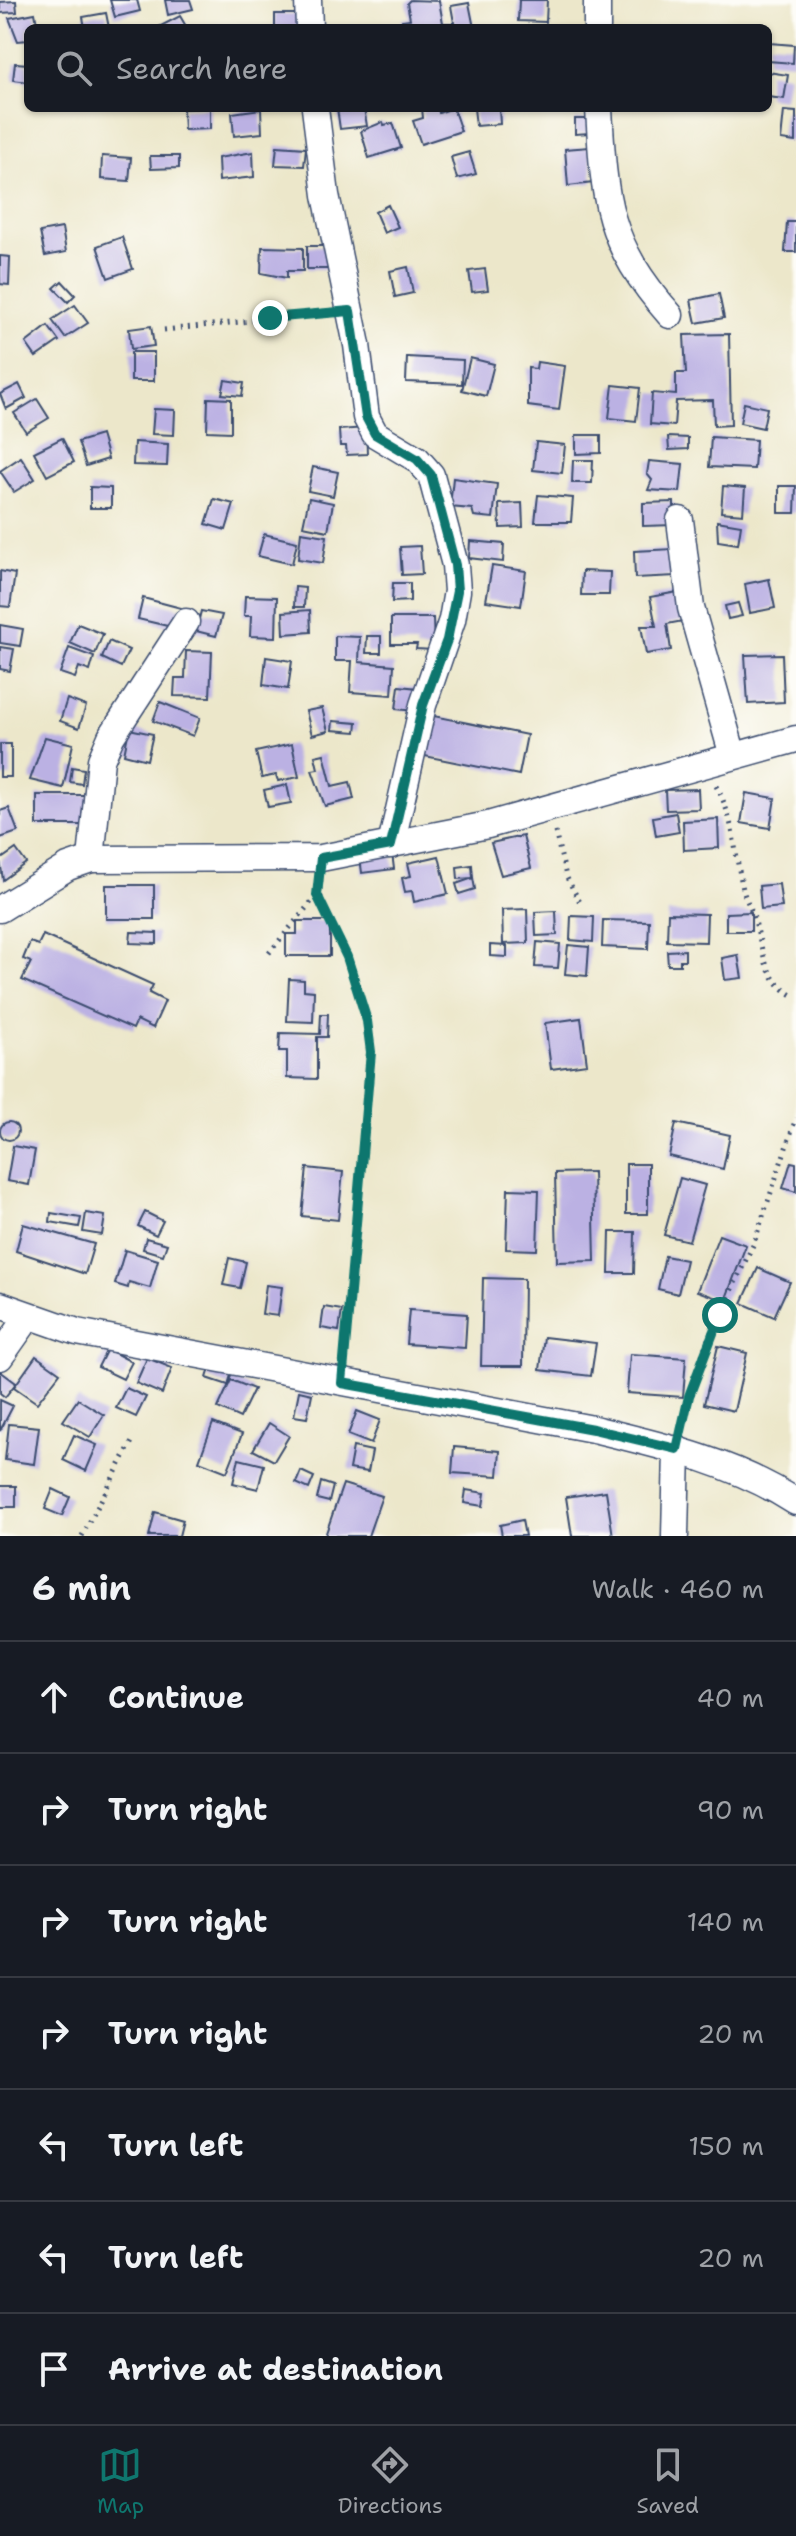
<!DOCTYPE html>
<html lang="en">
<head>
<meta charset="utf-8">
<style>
	body { margin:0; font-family:"Shantell Sans",sans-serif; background:#20242c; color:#f1f3f6 }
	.stop { position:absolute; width:24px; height:24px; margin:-18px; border:6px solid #0f766e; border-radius:50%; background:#fff }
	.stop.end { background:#0f766e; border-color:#fff; box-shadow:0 2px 8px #0008 }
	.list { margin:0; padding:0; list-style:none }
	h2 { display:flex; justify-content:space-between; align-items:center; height:104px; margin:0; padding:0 32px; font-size:34px }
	h2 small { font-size:26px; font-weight:400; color:#9ea1a6 }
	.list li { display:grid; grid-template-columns:52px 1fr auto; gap:24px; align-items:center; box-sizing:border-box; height:112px; padding:0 32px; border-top:2px solid #363941 }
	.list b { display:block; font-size:30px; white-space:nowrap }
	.list em { font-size:26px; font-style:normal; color:#9ea1a6 }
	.icon { flex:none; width:44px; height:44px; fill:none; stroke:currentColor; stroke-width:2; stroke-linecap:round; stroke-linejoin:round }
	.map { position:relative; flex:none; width:796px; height:1536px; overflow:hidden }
	.search { position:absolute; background:#171b24; box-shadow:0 2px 6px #0004; left:24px; right:24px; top:24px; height:88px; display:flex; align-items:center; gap:20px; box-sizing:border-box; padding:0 28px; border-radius:12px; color:#9ea1a6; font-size:30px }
	.sheet { height:888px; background:#171b24 }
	nav { display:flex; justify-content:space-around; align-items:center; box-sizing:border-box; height:112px; border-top:2px solid #363941; background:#171b24; font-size:22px; color:#9ea1a6 }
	nav a { display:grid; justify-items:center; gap:4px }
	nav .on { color:#0f766e }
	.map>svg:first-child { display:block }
	.building { fill:#bbb1e3 }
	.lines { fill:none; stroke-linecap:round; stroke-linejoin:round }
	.street-casing { stroke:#3a4b6e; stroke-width:29 }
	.path { stroke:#3a4b6e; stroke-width:5; stroke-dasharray:2 6; stroke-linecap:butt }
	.street { stroke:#fff; stroke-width:26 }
	.route { stroke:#0f766e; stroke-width:10 }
</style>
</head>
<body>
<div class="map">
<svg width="796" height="1536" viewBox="0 0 796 1536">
	<rect width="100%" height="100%" fill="#fdfcf7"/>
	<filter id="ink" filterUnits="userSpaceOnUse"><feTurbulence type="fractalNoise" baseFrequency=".0125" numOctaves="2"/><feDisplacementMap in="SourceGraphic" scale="16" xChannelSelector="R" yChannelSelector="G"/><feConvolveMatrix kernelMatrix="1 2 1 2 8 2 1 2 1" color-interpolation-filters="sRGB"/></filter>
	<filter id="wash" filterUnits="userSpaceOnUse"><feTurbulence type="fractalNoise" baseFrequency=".006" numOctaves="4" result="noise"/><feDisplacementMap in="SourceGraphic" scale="32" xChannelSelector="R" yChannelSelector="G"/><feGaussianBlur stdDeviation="1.8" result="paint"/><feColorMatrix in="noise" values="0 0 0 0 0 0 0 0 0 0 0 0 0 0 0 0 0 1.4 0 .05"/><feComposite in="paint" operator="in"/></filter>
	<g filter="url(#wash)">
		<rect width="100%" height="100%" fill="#ece7ca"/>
		<g id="blocks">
			<g class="building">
				<polygon points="110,0 137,0 140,11 115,17"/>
				<polygon points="165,0 190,0 193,9 168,15"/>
				<polygon points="410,0 439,1 443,23 453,23 453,28 403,28 402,20 410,19 407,3"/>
				<polygon points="519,0 547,0 546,22 518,21"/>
				<polygon points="16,1 17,12 0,13 0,2"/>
				<polygon points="469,3 474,28 455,28 451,6"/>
				<polygon points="35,13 38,28 28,28 28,40 18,41 9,18"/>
				<polygon points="106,13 109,28 85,28 83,17"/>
				<rect x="275" y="14" width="25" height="14"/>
				<polygon points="180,16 187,28 157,28"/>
				<polygon points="769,43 794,45 793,63 768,61"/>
				<polygon points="15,63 28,64 28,82 13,80"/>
				<polygon points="768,72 788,75 784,99 768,97"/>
				<polygon points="210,108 210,129 184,130 183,109"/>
				<polygon points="337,108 364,108 367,126 340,129"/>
				<polygon points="422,108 438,108 439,113 453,108 461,131 421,144 413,121 423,118"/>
				<polygon points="474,108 499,108 500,124 476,126"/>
				<polygon points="261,109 262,133 234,136 232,113"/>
				<polygon points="784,111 796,112 796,142 781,140"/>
				<polygon points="575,119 589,119 590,133 575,134"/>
				<polygon points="383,122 384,125 393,123 401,148 369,158 361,131"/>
				<polygon points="277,146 306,148 304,166 275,165"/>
				<polygon points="590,147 593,183 568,186 565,149"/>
				<polygon points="253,152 254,177 219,181 218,158"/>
				<polygon points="469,152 476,174 457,179 451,157"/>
				<polygon points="102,156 131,158 129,181 101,179"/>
				<polygon points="150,156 179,156 179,168 151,169"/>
				<polygon points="388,205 398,227 384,233 375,212"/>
				<polygon points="787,222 796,222 796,252 785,252"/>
				<polygon points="62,228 66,252 45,256 40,232"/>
				<polygon points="122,237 133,269 108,278 97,246"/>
				<rect x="307" y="246" width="30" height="23"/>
				<polygon points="262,247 303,248 303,271 287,271 287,278 261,273"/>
				<polygon points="0,256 10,257 9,285 0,284"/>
				<polygon points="408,267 413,293 395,297 390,271"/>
				<polygon points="485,269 488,290 472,292 469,271"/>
				<polygon points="62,281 75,295 68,302 54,288"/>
				<polygon points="719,294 724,318 696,323 691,300"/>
				<polygon points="75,305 88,323 65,338 52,320"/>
				<polygon points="48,326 59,341 36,357 26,343"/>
				<polygon points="151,326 154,346 131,349 129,329"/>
				<polygon points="729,334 731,425 714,426 713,400 676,401 674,426 650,424 652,393 676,395 676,373 686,373 684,335"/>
				<rect x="131" y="352" width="23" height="29"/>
				<polygon points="407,357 463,360 462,384 406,382"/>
				<polygon points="470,358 494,364 486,396 462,390"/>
				<polygon points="537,362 565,366 559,410 528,406 528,368 536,369"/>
				<polygon points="225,380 244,383 242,396 222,394"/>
				<polygon points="19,384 26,398 6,409 0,394"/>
				<polygon points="613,385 640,388 636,421 609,418"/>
				<polygon points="208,398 231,399 231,432 207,431"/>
				<polygon points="37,399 49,418 26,432 14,413"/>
				<polygon points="744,403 767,408 763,428 740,423"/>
				<polygon points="154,409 175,410 174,435 152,434"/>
				<polygon points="366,428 367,454 347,455 346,446 340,446 339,430"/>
				<polygon points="101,435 108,459 86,466 78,442"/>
				<polygon points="576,435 601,435 601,453 576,454"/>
				<polygon points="668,437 688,438 688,449 669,450"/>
				<polygon points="711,437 756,440 754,469 709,467"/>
				<polygon points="62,438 74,462 47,476 34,452"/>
				<polygon points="134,442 168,444 167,466 133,465"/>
				<polygon points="536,442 565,445 562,473 533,470"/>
				<polygon points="21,457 35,479 14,492 0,471"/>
				<polygon points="573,460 593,460 592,483 572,483"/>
				<polygon points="649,461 683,464 680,492 648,490 652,480 647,474"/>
				<polygon points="313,467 338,472 333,496 308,491"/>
				<polygon points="453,478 497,484 493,518 474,516 472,509 450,507"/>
				<polygon points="723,486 745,488 743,514 721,512"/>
				<polygon points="779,486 796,486 795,513 779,513"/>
				<polygon points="90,487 111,488 111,508 90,508"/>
				<polygon points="538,495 573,498 571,522 535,522"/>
				<polygon points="309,498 333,503 328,531 303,526"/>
				<polygon points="214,499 234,504 226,530 206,524"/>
				<polygon points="674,502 674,525 643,526 643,503"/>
				<polygon points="522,503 523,527 500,528 499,504"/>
				<polygon points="717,521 741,525 738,544 718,541"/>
				<polygon points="301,532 327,536 323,563 298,559"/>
				<polygon points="264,534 297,542 292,564 258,556"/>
				<polygon points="470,541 504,544 503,562 469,558"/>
				<polygon points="420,546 422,574 402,575 400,547"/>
				<polygon points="674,549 676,576 635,578 634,551"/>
				<polygon points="492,566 526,571 521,606 486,601"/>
				<polygon points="0,571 15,574 10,607 0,606"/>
				<polygon points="582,571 610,572 609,595 581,595"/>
				<polygon points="769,579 775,608 750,613 745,584"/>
				<polygon points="393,583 410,583 410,601 392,602"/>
				<polygon points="295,587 305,588 304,607 294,607"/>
				<polygon points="678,592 683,621 667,624 671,650 646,654 641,626 656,626 650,597"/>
				<polygon points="245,596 277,597 276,637 250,636 251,616 244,616"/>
				<polygon points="143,598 181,608 176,628 138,619"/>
				<polygon points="738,603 742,616 728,619 725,606"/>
				<polygon points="310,610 311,632 284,634 283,612"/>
				<polygon points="201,611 222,615 216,636 196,631"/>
				<polygon points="391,618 433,618 434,650 416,649 417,644 391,644"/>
				<polygon points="78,624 103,634 95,654 70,643"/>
				<polygon points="0,625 23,629 20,646 0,643"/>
				<polygon points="335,636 360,637 359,662 394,665 392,695 350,692 352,661 335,661"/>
				<polygon points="367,636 381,636 381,653 366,653"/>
				<polygon points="109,641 129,650 121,667 102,658"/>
				<polygon points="0,647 14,649 10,671 0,669"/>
				<polygon points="69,648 94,657 90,671 79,667 75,678 60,673"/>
				<polygon points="186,651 212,652 210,697 174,696 175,678 185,678"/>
				<polygon points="782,654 784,702 748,704 745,655"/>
				<polygon points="266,657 292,661 288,689 263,685"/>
				<polygon points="399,686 418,688 415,711 396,709"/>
				<polygon points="67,699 86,706 79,728 60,721"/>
				<polygon points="160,702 200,718 193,736 153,721"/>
				<polygon points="322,708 328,731 312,735 306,711"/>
				<polygon points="424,714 527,735 519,775 415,754"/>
				<polygon points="333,721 357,723 356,732 332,730"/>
				<polygon points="129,729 153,734 147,760 124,754"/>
				<polygon points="45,737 73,744 63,788 30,780"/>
				<rect x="0" y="744" width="11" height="33"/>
				<polygon points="292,744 299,777 278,781 276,775 262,778 256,752"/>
				<polygon points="324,754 332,786 350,782 354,799 325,806 312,770 318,769 315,756"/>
				<polygon points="72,767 84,769 82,784 70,782"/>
				<polygon points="287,785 291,803 268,807 264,790"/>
				<polygon points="698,789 699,809 666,810 665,790"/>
				<polygon points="746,793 775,798 770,828 741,823"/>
				<rect x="37" y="795" width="54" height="30"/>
				<polygon points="9,808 18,832 0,838 0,811"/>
				<polygon points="676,813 679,832 656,836 653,817"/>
				<polygon points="718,819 719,848 684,850 683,821"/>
				<polygon points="523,836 531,868 501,875 491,843"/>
				<polygon points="16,849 26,863 3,880 0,860"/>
				<polygon points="392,853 394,869 362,873 360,857"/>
				<polygon points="439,856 448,894 414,902 412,891 405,892 402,878 411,876 408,863"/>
				<polygon points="472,865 473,878 458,879 457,867"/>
				<polygon points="473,878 475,889 459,894 456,884"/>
				<polygon points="779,884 782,907 761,909 759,886"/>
				<rect x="106" y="885" width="48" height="34"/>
				<polygon points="527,909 528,943 503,944 502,910"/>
				<polygon points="556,911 557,935 536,936 535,912"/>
				<polygon points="751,912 751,931 726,931 726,913"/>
				<polygon points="668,913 707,914 706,942 667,941"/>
				<polygon points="571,916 594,917 593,942 570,940"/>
				<polygon points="603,920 649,921 648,949 602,947"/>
				<polygon points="297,921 330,921 330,956 286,956 286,934 297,934"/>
				<polygon points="131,932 157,933 157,944 130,943"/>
				<polygon points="43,935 153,985 149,993 165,1001 153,1028 137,1020 133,1029 22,980 31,962 23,959 30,942 38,945"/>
				<polygon points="537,942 560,944 558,968 535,967"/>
				<polygon points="490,945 507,946 507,957 490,956"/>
				<polygon points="568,945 589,947 587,976 565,974"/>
				<polygon points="685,950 685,960 680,960 680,965 668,965 667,951"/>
				<polygon points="738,955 742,978 725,980 722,958"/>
				<polygon points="289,979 304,980 304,990 314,991 313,1022 287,1021"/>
				<polygon points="321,1014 328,1014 327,1037 317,1037 317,1079 287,1078 287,1051 279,1051 280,1033 320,1034"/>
				<polygon points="581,1018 587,1064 551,1069 545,1023"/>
				<circle cx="9" cy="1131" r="9"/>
				<polygon points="676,1123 730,1135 723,1169 669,1156"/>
				<polygon points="13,1146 35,1150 29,1185 7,1181"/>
				<polygon points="791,1162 796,1163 796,1192 783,1188"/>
				<rect x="626" y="1164" width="22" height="50"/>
				<polygon points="307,1168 343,1172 338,1220 302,1216"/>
				<polygon points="593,1172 595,1261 557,1262 555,1173"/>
				<polygon points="680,1178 705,1185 689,1241 664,1235"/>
				<polygon points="508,1189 539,1190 537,1250 506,1249"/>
				<polygon points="145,1212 163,1221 156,1235 138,1226"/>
				<polygon points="51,1213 81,1218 79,1227 50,1222"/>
				<polygon points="86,1213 105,1216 102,1235 83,1232"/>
				<polygon points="23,1224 94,1244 85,1274 16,1251"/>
				<polygon points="610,1232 635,1232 634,1273 609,1273"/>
				<polygon points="719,1235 746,1245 725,1301 697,1291"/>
				<polygon points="146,1238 167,1244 163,1255 143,1249"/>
				<polygon points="125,1250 158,1260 150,1288 129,1282 128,1288 115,1284"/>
				<polygon points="665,1256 686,1260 678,1294 658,1289"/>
				<polygon points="229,1258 246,1262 240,1288 223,1285"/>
				<polygon points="758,1268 790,1282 774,1317 742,1303"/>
				<polygon points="483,1278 524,1279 523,1366 481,1366"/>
				<polygon points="266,1285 282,1287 278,1316 262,1314"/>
				<polygon points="324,1307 342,1310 339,1331 321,1328"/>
				<polygon points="409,1310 467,1314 465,1348 406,1344"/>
				<polygon points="544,1337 596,1343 591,1376 540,1370"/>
				<polygon points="718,1346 747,1353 734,1411 704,1404"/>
				<polygon points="107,1349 132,1362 123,1379 98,1367"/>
				<polygon points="630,1354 686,1358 683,1397 627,1393"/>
				<polygon points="36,1356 60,1373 37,1403 14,1387"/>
				<polygon points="147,1358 172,1368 162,1394 136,1383"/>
				<polygon points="212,1362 233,1368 228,1385 207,1378"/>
				<polygon points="0,1371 16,1383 5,1397 0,1393"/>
				<polygon points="231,1380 254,1389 240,1418 218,1408"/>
				<polygon points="126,1388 146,1397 136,1417 116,1408"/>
				<polygon points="299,1391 312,1394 307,1418 294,1416"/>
				<polygon points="78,1399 104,1415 90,1437 63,1421"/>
				<polygon points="0,1400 13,1406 0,1431"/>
				<polygon points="357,1411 380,1420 371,1444 348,1435"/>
				<polygon points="213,1423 242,1434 227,1472 199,1461"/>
				<polygon points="269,1423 289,1436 274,1461 253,1450"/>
				<polygon points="9,1424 39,1427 34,1464 5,1460"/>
				<polygon points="74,1435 97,1445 86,1471 63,1460"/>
				<polygon points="353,1447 372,1451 368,1472 349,1469"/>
				<polygon points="454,1447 500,1451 498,1476 452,1473"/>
				<polygon points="239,1459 264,1465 258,1489 233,1483"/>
				<polygon points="301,1471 314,1477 309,1489 296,1483"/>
				<polygon points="321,1482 333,1486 329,1502 317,1499"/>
				<polygon points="343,1484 382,1496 368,1536 325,1536"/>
				<rect x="0" y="1486" width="16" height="21"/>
				<polygon points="53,1489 70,1497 62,1516 45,1509"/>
				<polygon points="466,1490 485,1493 483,1506 464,1503"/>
				<polygon points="606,1491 613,1536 572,1536 566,1497"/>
				<polygon points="155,1512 183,1520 179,1536 149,1536"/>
				<polygon points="522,1520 525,1536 502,1536 500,1525"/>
			</g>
		</g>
	</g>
	<g filter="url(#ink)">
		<use href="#blocks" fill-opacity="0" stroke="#3a4b6e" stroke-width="2"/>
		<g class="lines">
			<g class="street-casing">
				<g id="street">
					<polyline points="308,0 309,28"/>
					<polyline points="597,28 597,0"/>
					<polyline points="315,108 326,195 357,345 366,417 375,434 417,459 431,475 455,565 457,591 452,620 423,705 391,845"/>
					<path d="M 599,108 C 604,201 606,242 670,315"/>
					<polyline points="680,520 691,608 733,756"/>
					<polyline points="91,859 101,760 111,737 186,622"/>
					<polyline points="0,909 68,867 91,859 321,858 488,825 796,739"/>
					<path d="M 0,1305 L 77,1332 L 593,1429 C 664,1446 734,1462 796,1502"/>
					<polyline points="0,1357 29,1316"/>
					<polyline points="675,1536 677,1449"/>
				</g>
			</g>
			<g class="path">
				<polyline points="164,330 326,313"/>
				<path d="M 716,786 C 735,819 734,853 743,889 C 745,899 751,908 754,918 C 764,950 762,980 796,997"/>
				<polyline points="555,832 566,876 582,906"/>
				<path d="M 320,880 C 316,905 337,930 347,954 C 359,986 366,1019 371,1052 L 345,1358"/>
				<polyline points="269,953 317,895"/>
				<polyline points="682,1425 706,1344 754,1243 796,1118"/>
				<polyline points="82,1536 134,1438"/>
			</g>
			<use href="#street" class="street"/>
		</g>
	</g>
	<g class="lines" filter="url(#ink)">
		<polyline class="route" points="270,318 350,311 366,417 375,434 417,459 431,475 455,565 457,591 447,640 423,705 391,845 321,858 317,895 347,957 367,1021 371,1052 342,1383 593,1429 677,1449 689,1396 720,1315"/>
	</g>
</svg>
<div class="stop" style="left:720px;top:1315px"></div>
<div class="stop end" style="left:270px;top:318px"></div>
<div class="search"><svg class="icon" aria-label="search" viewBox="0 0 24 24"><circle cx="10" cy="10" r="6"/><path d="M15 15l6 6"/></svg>Search here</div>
</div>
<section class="sheet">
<h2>6 min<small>Walk · 460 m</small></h2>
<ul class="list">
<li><svg class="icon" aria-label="ahead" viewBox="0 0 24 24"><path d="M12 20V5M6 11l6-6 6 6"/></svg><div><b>Continue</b></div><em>40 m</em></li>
<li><svg class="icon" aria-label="right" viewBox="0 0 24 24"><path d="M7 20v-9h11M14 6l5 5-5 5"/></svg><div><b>Turn right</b></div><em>90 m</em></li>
<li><svg class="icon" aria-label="right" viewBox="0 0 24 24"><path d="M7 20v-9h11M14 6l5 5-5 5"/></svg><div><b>Turn right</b></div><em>140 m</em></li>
<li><svg class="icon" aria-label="right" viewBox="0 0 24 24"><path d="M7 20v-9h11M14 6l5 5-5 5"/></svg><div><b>Turn right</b></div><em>20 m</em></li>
<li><svg class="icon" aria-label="left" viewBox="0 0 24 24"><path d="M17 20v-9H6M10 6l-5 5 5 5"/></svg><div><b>Turn left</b></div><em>150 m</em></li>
<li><svg class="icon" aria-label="left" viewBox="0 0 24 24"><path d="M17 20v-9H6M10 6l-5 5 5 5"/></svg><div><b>Turn left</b></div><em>20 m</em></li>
<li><svg class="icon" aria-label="arrive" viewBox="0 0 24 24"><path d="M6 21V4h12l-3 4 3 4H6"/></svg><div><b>Arrive at destination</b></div></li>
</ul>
</section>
<nav>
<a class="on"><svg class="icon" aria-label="map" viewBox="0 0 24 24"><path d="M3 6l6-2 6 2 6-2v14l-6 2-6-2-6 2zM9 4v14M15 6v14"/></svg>Map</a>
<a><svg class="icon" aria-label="directions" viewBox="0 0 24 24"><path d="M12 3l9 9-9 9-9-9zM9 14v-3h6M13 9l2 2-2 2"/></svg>Directions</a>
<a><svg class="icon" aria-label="saved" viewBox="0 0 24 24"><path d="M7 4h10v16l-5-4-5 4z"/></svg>Saved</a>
</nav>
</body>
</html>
